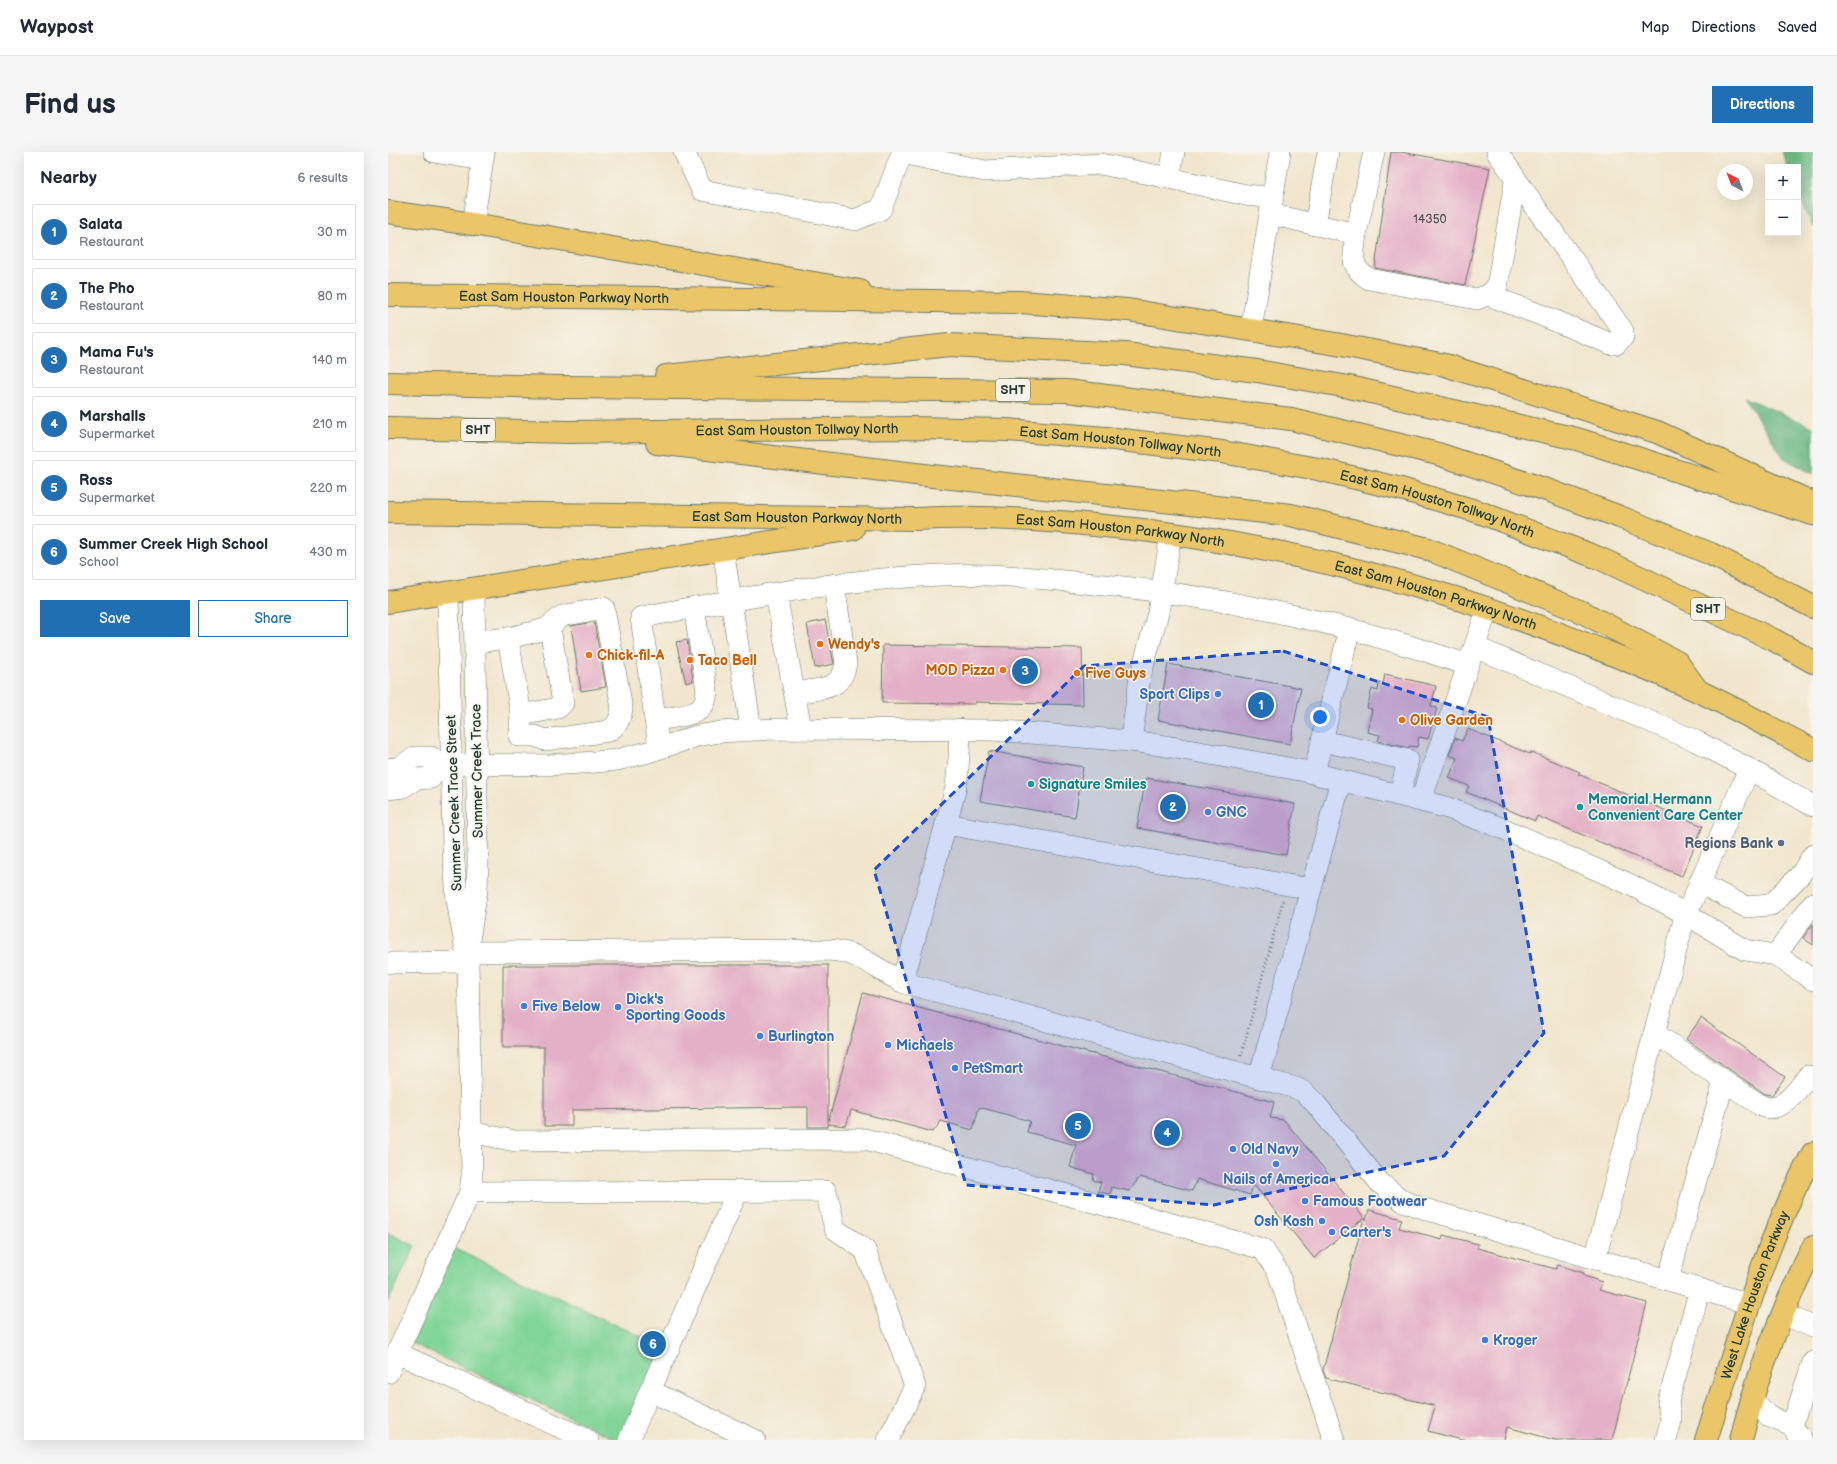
<!DOCTYPE html>
<html lang="en">
<head>
<meta charset="utf-8">
<style>
	body { margin:0; font-family:"Balsamiq Sans",sans-serif; background:#f6f6f7; color:#1f2937 }
	.controls { position:absolute; right:12px; top:12px; display:grid; overflow:hidden; border-radius:0px; box-shadow:0 4px 16px #0002 }
	.controls button { width:36px; height:36px; display:grid; place-items:center; padding:0; border:0; border-bottom:1px solid #e0e1e3; background:#fff; color:#1f2937; font:20px sans-serif }
	.compass { position:absolute; left:1329px; top:12px; width:36px; height:36px; border-radius:50%; background:#fff; box-shadow:0 4px 16px #0002; rotate:318deg }
	.you { position:absolute; left:932px; top:565px; width:14px; height:14px; margin:-10px; border:3px solid #fff; border-radius:50%; background:#1a73e8; box-shadow:0 0 0 6px #1a73e833 }
	.badge { display:grid; place-items:center; width:26px; height:26px; border-radius:50%; background:#1f6fb2; color:#fff; font-size:13px; font-weight:700 }
	.pin { position:absolute; translate:-50% -50%; border:2px solid #fff; box-shadow:0 1px 4px #0006 }
	.list { margin:0; padding:0; list-style:none }
	h2 { display:flex; justify-content:space-between; align-items:center; height:52px; margin:0; padding:0 16px; font-size:17px }
	h2 small { font-size:13px; font-weight:400; color:#747a83 }
	.list li { display:grid; grid-template-columns:26px 1fr auto; gap:12px; align-items:center; box-sizing:border-box; height:56px; margin:0 8px 8px; padding:0 8px; border:1px solid #e0e1e3; border-radius:0px }
	.list b { display:block; font-size:15px; white-space:nowrap }
	.list p { margin:0; font-size:13px; white-space:nowrap; color:#747a83 }
	.list em { font-size:13px; font-style:normal; color:#747a83 }
	.actions { display:flex; gap:8px; padding:12px 16px }
	.actions a { flex:1; padding:9px 0; border:1px solid #1f6fb2; border-radius:0px; text-align:center; font-size:14px; color:#1f6fb2 }
	.actions .main { background:#1f6fb2; color:#fff }
	.map { position:relative; flex:none; width:1425px; height:1288px; overflow:hidden; border-radius:0px }
	header { display:flex; align-items:center; gap:24px; box-sizing:border-box; height:56px; padding:0 20px; background:#fff; border-bottom:1px solid #e0e1e3 }
	header strong { font-size:19px }
	nav { display:flex; gap:22px; margin-inline-start:auto; font-size:14px }
	.intro { display:flex; align-items:center; justify-content:space-between; box-sizing:border-box; height:96px; padding:0 24px }
	h1 { margin:0; font-size:28px }
	.button { padding:10px 18px; border-radius:0px; background:#1f6fb2; color:#fff; font-size:14px; font-weight:700 }
	main { display:flex; gap:24px; padding:0 24px }
	aside { flex:1; background:#fff; border-radius:0px; box-shadow:0 4px 16px #0002 }
	.map>svg:first-child { display:block }
	.green { fill:#80d598; stroke:#508966 }
	.forest { fill:#68b680; stroke:#447a5a }
	.building { fill:#e4b0c7 }
	.lines { fill:none; stroke-linecap:round; stroke-linejoin:round }
	.minor-casing { stroke:#68786a; stroke-width:22 }
	.major-casing { stroke:#68786a; stroke-width:24 }
	.highway-casing { stroke:#68786a; stroke-width:24 }
	.path { stroke:#68786a; stroke-width:2.5; stroke-dasharray:1 3; stroke-linecap:butt }
	.minor { stroke:#fff; stroke-width:21 }
	.major { stroke:#ebc669; stroke-width:22 }
	.highway { stroke:#ebc669; stroke-width:22 }
	.marked { fill:#1d4ed8; fill-opacity:0.2; stroke:#1d4ed8; stroke-width:3; stroke-dasharray:8 5; stroke-linejoin:round }
	.food-dot { fill:#e8710a; stroke:#f7f3e8; stroke-width:1.5 }
	.shop-dot { fill:#3f7fe0; stroke:#f7f3e8; stroke-width:1.5 }
	.culture-dot { fill:#0f9aa8; stroke:#f7f3e8; stroke-width:1.5 }
	.service-dot { fill:#5c6f8a; stroke:#f7f3e8; stroke-width:1.5 }
	.labels { text-anchor:middle; dominant-baseline:central; stroke-width:3; stroke-linejoin:round; paint-order:stroke }
	.number-label { font-size:12px; fill:#505a59 }
	.shield { fill:#f7f3e8; stroke:#60746a; stroke-width:1 }
	.shield-label { font-size:13px; font-weight:bold; fill:#1f3d34 }
	.street-label { font-size:14px; fill:#1f3d34; stroke:#f7f3e8 }
	.food-label { font-size:14px; font-weight:bold; fill:#c56008; stroke:#f7f3e8; text-anchor:start }
	.shop-label { font-size:14px; font-weight:bold; fill:#366cbe; stroke:#f7f3e8; text-anchor:start }
	.culture-label { font-size:14px; font-weight:bold; fill:#0d838f; stroke:#f7f3e8; text-anchor:start }
	.service-label { font-size:14px; font-weight:bold; fill:#4e5e75; stroke:#f7f3e8; text-anchor:end }
</style>
</head>
<body>
<header>
<strong>Waypost</strong>
<nav><a>Map</a><a>Directions</a><a>Saved</a></nav>
</header>
<div class="intro"><h1>Find us</h1><a class="button">Directions</a></div>
<main>
<aside>
<h2>Nearby<small>6 results</small></h2>
<ul class="list">
<li><span class="badge">1</span><div><b>Salata</b><p>Restaurant</p></div><em>30 m</em></li>
<li><span class="badge">2</span><div><b>The Pho</b><p>Restaurant</p></div><em>80 m</em></li>
<li><span class="badge">3</span><div><b>Mama Fu's</b><p>Restaurant</p></div><em>140 m</em></li>
<li><span class="badge">4</span><div><b>Marshalls</b><p>Supermarket</p></div><em>210 m</em></li>
<li><span class="badge">5</span><div><b>Ross</b><p>Supermarket</p></div><em>220 m</em></li>
<li><span class="badge">6</span><div><b>Summer Creek High School</b><p>School</p></div><em>430 m</em></li>
</ul>
<div class="actions"><a class="main">Save</a><a>Share</a></div>
</aside>
<div class="map">
<svg width="1425" height="1288" viewBox="0 0 1425 1288">
	<rect width="100%" height="100%" fill="#f7f3e8"/>
	<filter id="ink" filterUnits="userSpaceOnUse"><feTurbulence type="fractalNoise" baseFrequency=".025" numOctaves="2"/><feDisplacementMap in="SourceGraphic" scale="8" xChannelSelector="R" yChannelSelector="G"/><feConvolveMatrix kernelMatrix="1 2 1 2 8 2 1 2 1" color-interpolation-filters="sRGB"/></filter>
	<filter id="wash" filterUnits="userSpaceOnUse"><feTurbulence type="fractalNoise" baseFrequency=".012" numOctaves="4" result="noise"/><feDisplacementMap in="SourceGraphic" scale="16" xChannelSelector="R" yChannelSelector="G"/><feGaussianBlur stdDeviation="0.9" result="paint"/><feColorMatrix in="noise" values="0 0 0 0 0 0 0 0 0 0 0 0 0 0 0 0 0 1.4 0 .05"/><feComposite in="paint" operator="in"/></filter>
	<g filter="url(#wash)">
		<rect width="100%" height="100%" fill="#f1e6cd"/>
		<g class="green">
			<polygon points="0,1081 27,1094 0,1150"/>
			<polygon points="67,1097 277,1196 234,1288 229,1288 23,1191"/>
		</g>
		<g class="forest">
			<polygon points="1394,0 1425,0 1425,76 1410,40 1410,15 1400,15"/>
			<polygon points="1356,245 1425,275 1425,322 1396,306"/>
		</g>
		<g id="blocks">
			<g class="building">
				<polygon points="1003,0 1013,0 1102,16 1077,133 987,116"/>
				<polygon points="437,468 446,512 427,516 419,472"/>
				<polygon points="206,470 218,535 193,539 183,474"/>
				<polygon points="299,488 305,529 298,531 288,490"/>
				<polygon points="495,493 694,496 695,553 587,550 587,552 494,551"/>
				<polygon points="780,512 913,536 902,592 770,568"/>
				<polygon points="997,522 1048,534 1043,554 1049,556 1040,587 1031,585 1029,595 1021,594 1021,596 990,589 992,583 979,580 984,557 979,556 984,537 990,539 991,531 995,532"/>
				<polygon points="1080,577 1142,602 1143,600 1192,620 1190,622 1315,674 1294,724 1149,664 1147,669 1078,640 1081,634 1061,626 1069,606 1061,603 1067,586 1074,589"/>
				<polygon points="601,599 695,615 687,665 592,649"/>
				<polygon points="758,626 907,652 898,703 749,676"/>
				<polygon points="1425,772 1425,793 1415,786"/>
				<polygon points="115,813 440,813 440,971 475,841 886,950 882,966 896,968 976,1066 926,1106 865,1032 862,1043 809,1027 804,1039 752,1025 741,1039 724,1035 722,1042 710,1039 713,1030 705,1028 706,1022 682,1015 688,993 639,980 642,969 591,955 585,978 553,969 545,980 463,958 458,974 440,972 440,975 420,975 420,955 184,958 184,974 156,974 156,895 115,895"/>
				<polygon points="1313,866 1397,925 1384,943 1377,942 1298,887"/>
				<polygon points="981,1058 1014,1067 1011,1076 1054,1087 1055,1083 1090,1092 1089,1096 1168,1117 1170,1113 1196,1121 1196,1124 1214,1130 1211,1138 1259,1151 1224,1288 1167,1288 1119,1275 1116,1288 1074,1288 1040,1279 1047,1254 938,1226 935,1218 976,1066 978,1068"/>
			</g>
		</g>
	</g>
	<g filter="url(#ink)">
		<use href="#blocks" fill-opacity="0" stroke="#68786a" stroke-width="1"/>
		<g class="lines">
			<g class="minor-casing">
				<g id="minor">
					<polyline points="46,0 94,8"/>
					<polyline points="296,0 314,38 467,68 493,57 514,1 597,19 713,12 781,26"/>
					<polyline points="786,0 781,26 858,43 885,46"/>
					<path d="M 882,62 L 968,82 C 966,103 960,114 981,127 L 1089,147 L 1100,143 L 1109,135 L 1127,30 L 1126,24 L 1109,0"/>
					<polyline points="85,72 96,0"/>
					<polyline points="927,73 940,0"/>
					<polyline points="968,82 986,0"/>
					<polyline points="1100,143 1153,163 1223,192 1228,192 1235,185 1235,179 1127,26"/>
					<polyline points="863,178 892,0"/>
					<polyline points="335,397 363,577"/>
					<polyline points="388,442 413,577"/>
					<polyline points="120,486 133,563 132,576"/>
					<polyline points="87,490 120,486 158,477 163,482 175,551 170,556 133,563"/>
					<polyline points="1087,495 1308,589 1361,617 1425,654"/>
					<path d="M 407,541 C 431,536 454,540 458,511 L 446,433"/>
					<path d="M 267,568 C 279,566 306,564 313,556 C 318,551 318,545 319,539 L 306,455"/>
					<path d="M 131,584 L 147,584 L 157,588 L 221,579 C 230,573 232,567 234,557 L 216,456 L 174,464 L 158,477"/>
					<polyline points="743,589 752,525 770,461 783,382"/>
					<polyline points="934,589 1020,608 1012,642"/>
					<path d="M 271,596 L 253,465 C 352,447 452,427 554,423 C 601,421 650,426 697,431 C 827,443 956,470 1080,513"/>
					<polyline points="49,614 64,612 161,613 208,610 229,608 260,600 309,584 332,580 385,577 604,578 743,589 772,593 917,619 1060,656 1116,677 1239,731 1298,762 1357,798 1388,803 1425,828"/>
					<polyline points="0,617 11,615 27,605 43,605 49,614"/>
					<polyline points="926,621 962,476"/>
					<polyline points="0,637 15,635 28,627 43,626 49,614"/>
					<polyline points="1033,648 1100,456"/>
					<polyline points="558,672 923,737"/>
					<polyline points="1311,731 1358,755 1383,753 1413,722 1425,703"/>
					<polyline points="81,789 89,737 90,713 86,437"/>
					<path d="M 79,800 L 439,798 C 474,799 487,818 517,831 L 908,936 L 916,940 L 927,951 L 992,1031 L 1015,1049 L 1037,1057 L 1362,1152"/>
					<polyline points="1388,803 1425,751"/>
					<polyline points="0,811 80,810"/>
					<polyline points="512,829 520,811 568,635 571,605 572,577"/>
					<path d="M 1266,881 L 1372,953 C 1392,964 1410,938 1420,924"/>
					<polyline points="871,926 953,628"/>
					<polyline points="82,980 127,989 477,987 875,1097 890,1120 946,1288"/>
					<polyline points="82,1040 438,1039 447,1077 477,1098 527,1234 500,1288"/>
					<polyline points="1207,1107 1296,768 1361,617"/>
					<polyline points="1280,1128 1336,929"/>
					<polyline points="1395,1162 1425,1175"/>
					<polyline points="9,1201 200,1288"/>
					<polyline points="0,1221 82,1040 84,1023 80,810 69,748 65,696 60,441"/>
					<polyline points="262,1239 350,1038"/>
					<polyline points="1364,1248 1382,1265 1404,1274"/>
					<polyline points="241,1288 262,1239 367,1288"/>
					<polyline points="1278,1288 1283,1269 1280,1250 1312,1137"/>
					<polyline points="1414,1288 1404,1274 1425,1210"/>
				</g>
			</g>
			<g class="major-casing">
				<g id="major">
					<polyline points="0,60 85,72 472,139"/>
					<path id="s1" d="M 0,143 L 632,150 L 740,158 L 948,192 L 1057,213 L 1269,280 L 1425,351"/>
					<path id="s2" d="M 0,360 L 528,367 C 588,364 647,367 707,373 C 916,392 1117,452 1308,538 C 1347,556 1386,578 1425,598"/>
					<polyline points="0,450 465,377"/>
					<path id="s3" d="M 1318,1288 C 1349,1191 1376,1091 1425,1001"/>
					<path d="M 1353,1288 C 1369,1222 1395,1156 1425,1095"/>
				</g>
			</g>
			<g class="highway-casing">
				<g id="highway">
					<polyline points="278,224 561,193 737,202 869,219 961,235 1189,287 1425,362"/>
					<polyline points="0,231 174,235 679,239 903,267 1050,302 1162,339 1232,365 1323,402 1425,455"/>
					<path id="s4" d="M 0,276 L 181,280 L 525,276 L 619,278 L 718,286 L 834,300 L 930,317 L 1013,337 L 1091,360 L 1213,407 L 1386,488 L 1425,510"/>
					<polyline points="269,291 536,323 903,363 1040,397 1196,461 1289,510 1310,539"/>
				</g>
			</g>
			<polyline class="path" points="853,904 895,748"/>
			<use href="#minor" class="minor"/>
			<use href="#major" class="major"/>
			<use href="#highway" class="highway"/>
		</g>
	</g>
	<path class="marked" d="M 895,499 L 1100,565 L 1156,881 L 1056,1004 L 826,1053 L 578,1033 L 486,718 L 696,514 Z"/>
	<g class="food-dot">
		<circle cx="432" cy="492" r="4"/>
		<circle cx="201" cy="503" r="4"/>
		<circle cx="302" cy="508" r="4"/>
		<circle cx="615" cy="518" r="4"/>
		<circle cx="689" cy="521" r="4"/>
		<circle cx="1014" cy="568" r="4"/>
	</g>
	<g class="shop-dot">
		<circle cx="830" cy="542" r="4"/>
		<circle cx="820" cy="660" r="4"/>
		<circle cx="136" cy="854" r="4"/>
		<circle cx="230" cy="855" r="4"/>
		<circle cx="372" cy="884" r="4"/>
		<circle cx="500" cy="893" r="4"/>
		<circle cx="567" cy="916" r="4"/>
		<circle cx="845" cy="997" r="4"/>
		<circle cx="888" cy="1012" r="4"/>
		<circle cx="917" cy="1049" r="4"/>
		<circle cx="934" cy="1069" r="4"/>
		<circle cx="944" cy="1080" r="4"/>
		<circle cx="1097" cy="1188" r="4"/>
	</g>
	<g class="culture-dot">
		<circle cx="643" cy="632" r="4"/>
		<circle cx="1192" cy="655" r="4"/>
	</g>
	<circle class="service-dot" cx="1393" cy="691" r="4"/>
	<g class="labels">
		<g class="number-label">
			<text x="1042" y="67">14350</text>
		</g>
		<g class="shield">
			<rect x="608" y="227" width="34" height="22" rx="3"/>
			<rect x="73" y="267" width="34" height="22" rx="3"/>
			<rect x="1303" y="446" width="34" height="22" rx="3"/>
		</g>
		<g class="shield-label">
			<text x="625" y="238">SHT</text>
			<text x="90" y="278">SHT</text>
			<text x="1320" y="457">SHT</text>
		</g>
		<g class="street-label">
			<text stroke="none"><textPath href="#s1" startOffset="176">East Sam Houston Parkway North</textPath></text>
			<text stroke="none"><textPath href="#s4" startOffset="409">East Sam Houston Tollway North</textPath></text>
			<text stroke="none"><textPath href="#s4" startOffset="733">East Sam Houston Tollway North</textPath></text>
			<text stroke="none"><textPath href="#s4" startOffset="1057">East Sam Houston Tollway North</textPath></text>
			<text stroke="none"><textPath href="#s2" startOffset="409">East Sam Houston Parkway North</textPath></text>
			<text stroke="none"><textPath href="#s2" startOffset="733">East Sam Houston Parkway North</textPath></text>
			<text stroke="none"><textPath href="#s2" startOffset="1056">East Sam Houston Parkway North</textPath></text>
			<text transform="translate(89 619) rotate(-91)">Summer Creek Trace</text>
			<text transform="translate(66 651) rotate(-92)">Summer Creek Trace Street</text>
			<text stroke="none"><textPath href="#s3" startOffset="153">West Lake Houston Parkway</textPath></text>
		</g>
		<g class="food-label">
			<text x="440" y="492">Wendy's</text>
			<text x="209" y="503">Chick-fil-A</text>
			<text x="310" y="508">Taco Bell</text>
			<text x="607" y="518" text-anchor="end">MOD Pizza</text>
			<text x="697" y="521">Five Guys</text>
			<text x="1022" y="568">Olive Garden</text>
		</g>
		<g class="shop-label">
			<text x="822" y="542" text-anchor="end">Sport Clips</text>
			<text x="828" y="660">GNC</text>
			<text x="238" y="847">Dick's<tspan x="238" dy="16">Sporting Goods</tspan></text>
			<text x="144" y="854">Five Below</text>
			<text x="380" y="884">Burlington</text>
			<text x="508" y="893">Michaels</text>
			<text x="575" y="916">PetSmart</text>
			<text x="853" y="997">Old Navy</text>
			<text x="888" y="1027" text-anchor="middle">Nails of America</text>
			<text x="925" y="1049">Famous Footwear</text>
			<text x="926" y="1069" text-anchor="end">Osh Kosh</text>
			<text x="952" y="1080">Carter's</text>
			<text x="1105" y="1188">Kroger</text>
		</g>
		<g class="culture-label">
			<text x="651" y="632">Signature Smiles</text>
			<text x="1200" y="647">Memorial Hermann<tspan x="1200" dy="16">Convenient Care Center</tspan></text>
		</g>
		<g class="service-label">
			<text x="1385" y="691">Regions Bank</text>
		</g>
	</g>
</svg>
<div class="controls">
<button>+</button>
<button>−</button>
</div>
<svg class="compass" viewBox="-18 -18 36 36"><path d="M0-13l5 13h-10z" fill="#e53935"/><path d="M0 13l5-13h-10z" fill="#747a83"/></svg>
<div class="you"></div>
<div class="pin badge" style="left:873px;top:553px">1</div>
<div class="pin badge" style="left:785px;top:655px">2</div>
<div class="pin badge" style="left:637px;top:519px">3</div>
<div class="pin badge" style="left:779px;top:981px">4</div>
<div class="pin badge" style="left:690px;top:974px">5</div>
<div class="pin badge" style="left:265px;top:1192px">6</div>
</div>
</main>
</body>
</html>
